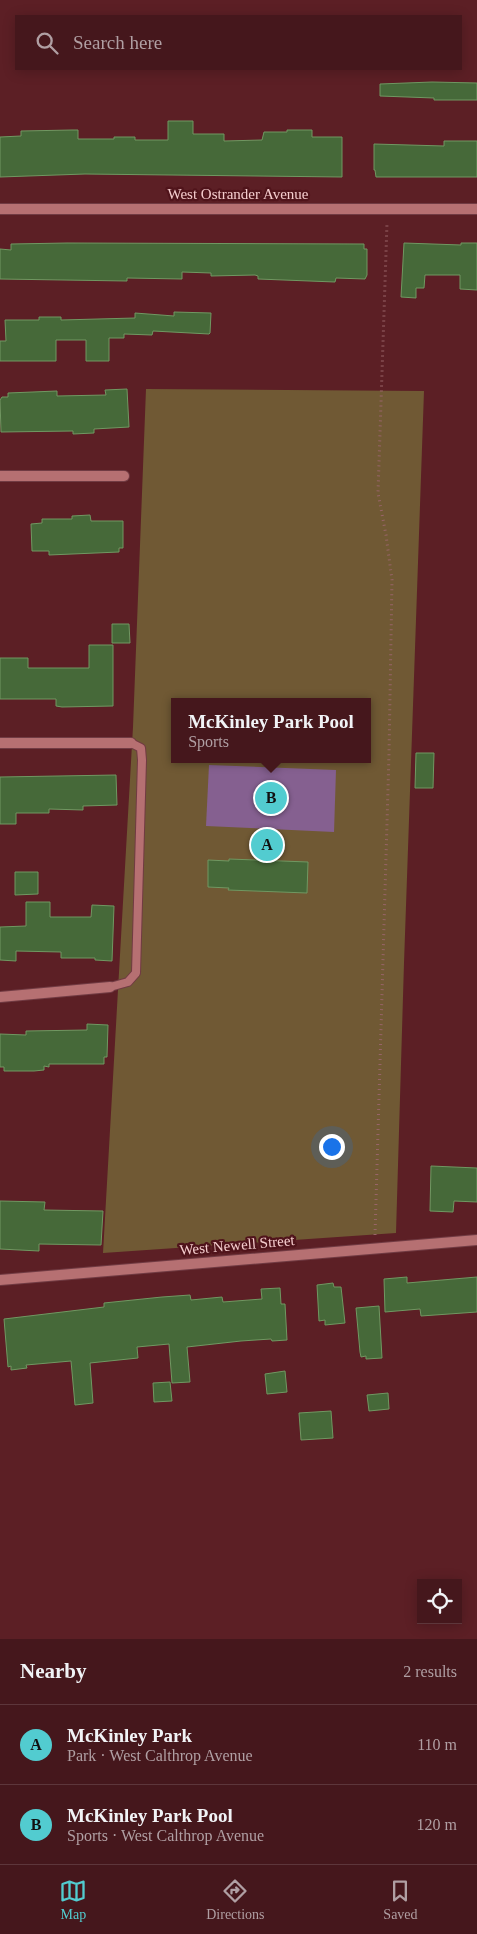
<!DOCTYPE html>
<html lang="en">
<head>
<meta charset="utf-8">
<style>
	body { margin:0; font-family:Georgia,serif; background:#4c2025; color:#f1f3f6 }
	.controls { position:absolute; right:15px; bottom:15px; display:grid; overflow:hidden; border-radius:0px; box-shadow:0 2px 12px #0003 }
	.controls button { width:45px; height:45px; display:grid; place-items:center; padding:0; border:0; border-bottom:1px solid #5d363b; background:#45171c; color:#f1f3f6; font:25px sans-serif }
	.you { position:absolute; left:331px; top:1146px; width:18px; height:18px; margin:-12px; border:4px solid #fff; border-radius:50%; background:#1a73e8; box-shadow:0 0 0 8px #1a73e833 }
	.badge { display:grid; place-items:center; width:32px; height:32px; border-radius:50%; background:#52ccd0; color:#111; font-size:16px; font-weight:700 }
	.pin { position:absolute; translate:-50% -50%; border:2px solid #fff; box-shadow:0 1px 5px #0006 }
	.popup { position:absolute; left:171px; top:698px; width:200px; height:65px; box-sizing:border-box; display:grid; place-content:center; border-radius:0px; background:#45171c; filter:drop-shadow(0 1px 4px #0005); font-size:16px; white-space:nowrap; color:#b09fa3 }
	.popup b { font-size:19px; color:#f1f3f6 }
	.popup::after { content:''; position:absolute; left:50%; top:100%; margin-left:-10px; border:10px solid transparent; border-top-color:#45171c }
	.list { margin:0; padding:0; list-style:none }
	h2 { display:flex; justify-content:space-between; align-items:center; height:65px; margin:0; padding:0 20px; font-size:21px }
	h2 small { font-size:16px; font-weight:400; color:#b09fa3 }
	.list li { display:grid; grid-template-columns:32px 1fr auto; gap:15px; align-items:center; box-sizing:border-box; height:80px; padding:0 20px; border-top:1px solid #5d363b }
	.list b { display:block; font-size:19px; white-space:nowrap }
	.list p { margin:0; font-size:16px; white-space:nowrap; color:#b09fa3 }
	.list em { font-size:16px; font-style:normal; color:#b09fa3 }
	.icon { flex:none; width:28px; height:28px; fill:none; stroke:currentColor; stroke-width:2; stroke-linecap:round; stroke-linejoin:round }
	.map { position:relative; flex:none; width:477px; height:1639px; overflow:hidden }
	.search { position:absolute; background:#45171c; box-shadow:0 2px 12px #0003; left:15px; right:15px; top:15px; height:55px; display:flex; align-items:center; gap:12px; box-sizing:border-box; padding:0 18px; border-radius:0px; color:#b09fa3; font-size:19px }
	.sheet { height:225px; background:#45171c }
	nav { display:flex; justify-content:space-around; align-items:center; box-sizing:border-box; height:70px; border-top:1px solid #5d363b; background:#45171c; font-size:14px; color:#b09fa3 }
	nav a { display:grid; justify-items:center; gap:2px }
	nav .on { color:#52ccd0 }
	.map>svg:first-child { display:block }
	.green { fill:#705934; fill-rule:evenodd }
	.water { fill:#856090 }
	.building { fill:#466939; stroke:#709862 }
	.lines { fill:none; stroke-linecap:round; stroke-linejoin:round }
	.service-casing { stroke:#713b43; stroke-width:10 }
	.minor-casing { stroke:#713b43; stroke-width:12 }
	.path { stroke:#986468; stroke-width:3; stroke-dasharray:1 4; stroke-linecap:butt }
	.service { stroke:#b67072; stroke-width:8 }
	.minor { stroke:#b67072; stroke-width:10 }
	.labels { text-anchor:middle; dominant-baseline:central; stroke-width:4.5; stroke-linejoin:round; paint-order:stroke }
	.street-label { font-size:15px; fill:#f5cdce; stroke:#50141b }
</style>
</head>
<body>
<div class="map">
<svg width="477" height="1639" viewBox="0 0 477 1639">
	<rect width="100%" height="100%" fill="#5c1f25"/>
	<path class="green" d="M 146,389 L 424,391 L 404,963 L 396,1233 L 103,1253 L 133,727 ZM 175,702 L 367,702 L 367,759 L 175,759 Z"/>
	<polygon class="water" points="209,765 336,770 334,832 206,826"/>
	<g class="building">
		<polygon points="432,82 477,83 477,100 434,100 434,98 380,96 380,84"/>
		<polygon points="168,121 193,121 193,134 224,134 224,141 262,140 264,132 287,132 287,130 312,130 312,137 342,137 342,177 85,174 0,177 0,137 21,136 21,131 72,130 78,130 78,139 114,139 114,137 135,137 135,140 168,140"/>
		<polygon points="444,141 477,141 477,177 376,177 375,170 374,170 374,144 444,146"/>
		<polygon points="67,243 364,244 364,249 367,249 367,275 365,279 336,278 335,282 258,279 258,276 255,275 211,276 211,273 182,272 182,279 127,278 127,281 0,279 0,249 11,250 11,244"/>
		<polygon points="404,243 461,245 461,243 477,243 477,290 460,289 460,275 425,275 424,288 416,288 416,298 401,297"/>
		<polygon points="174,312 211,313 210,333 209,334 153,331 152,335 124,334 124,338 109,338 109,361 86,361 86,340 56,340 56,361 0,361 0,341 6,341 5,320 39,320 39,317 61,317 61,320 135,318 135,313 174,316"/>
		<polygon points="127,389 129,427 94,429 94,433 73,434 73,431 1,432 0,400 2,397 8,397 8,393 57,391 57,396 106,395 105,390"/>
		<polygon points="90,515 91,521 123,521 123,548 119,548 119,552 49,555 49,551 32,551 31,524 42,523 42,519 72,519 72,516"/>
		<polygon points="112,624 129,624 130,643 112,643"/>
		<polygon points="89,645 113,645 113,706 62,707 56,706 56,699 0,699 0,658 28,658 28,668 89,668"/>
		<polygon points="416,753 434,753 433,788 415,788"/>
		<polygon points="116,775 117,805 83,806 83,810 49,809 49,813 16,813 16,824 0,824 0,777"/>
		<polygon points="229,859 308,862 307,893 228,890 229,888 208,887 208,860 229,861"/>
		<polygon points="15,872 38,872 38,894 15,895"/>
		<polygon points="26,902 50,902 50,917 91,917 92,905 114,906 112,961 95,960 95,958 61,958 61,952 16,951 16,961 0,960 0,927 26,926"/>
		<polygon points="87,1024 108,1025 107,1057 104,1057 104,1064 49,1064 49,1067 44,1066 44,1070 34,1071 4,1071 4,1067 0,1067 0,1034 26,1035 26,1031 87,1030"/>
		<polygon points="431,1166 477,1168 477,1202 454,1201 453,1212 430,1211"/>
		<polygon points="0,1201 45,1202 44,1210 103,1211 101,1245 39,1244 39,1251 0,1249"/>
		<polygon points="407,1277 407,1283 477,1277 477,1312 421,1316 420,1309 385,1312 384,1279"/>
		<polygon points="333,1283 334,1287 341,1287 345,1323 325,1325 325,1320 319,1321 317,1285"/>
		<polygon points="280,1288 281,1304 285,1304 287,1340 272,1341 271,1339 241,1341 187,1347 190,1382 172,1383 169,1344 137,1347 138,1358 90,1363 93,1403 75,1405 71,1361 26,1365 27,1368 11,1370 11,1366 8,1367 4,1319 104,1307 104,1303 162,1297 190,1295 191,1300 222,1297 223,1302 262,1299 261,1289"/>
		<polygon points="379,1306 382,1358 366,1359 366,1356 361,1357 360,1352 356,1308"/>
		<polygon points="285,1371 287,1392 267,1394 265,1374"/>
		<polygon points="170,1382 172,1401 154,1402 153,1383"/>
		<polygon points="388,1393 389,1409 369,1411 367,1395"/>
		<polygon points="331,1411 333,1438 301,1440 299,1413"/>
	</g>
	<g class="lines">
		<g class="service-casing">
			<polyline id="service" points="110,987 128,982 136,973 142,760 141,748 131,743"/>
		</g>
		<g class="minor-casing">
			<g id="minor">
				<polyline points="0,209 477,209"/>
				<polyline points="0,476 124,476"/>
				<polyline points="0,743 131,743"/>
				<polyline points="0,997 110,987"/>
				<polyline points="0,1280 477,1240"/>
			</g>
		</g>
		<polyline class="path" points="375,1235 389,754 392,580 386,535 378,493 387,223"/>
		<use href="#service" class="service"/>
		<use href="#minor" class="minor"/>
	</g>
	<g class="labels">
		<g class="street-label">
			<text x="238" y="194">West Ostrander Avenue</text>
			<text transform="translate(237 1245) rotate(-5)">West Newell Street</text>
		</g>
	</g>
</svg>
<div class="controls">
<button><svg class="icon" aria-label="locate" viewBox="0 0 24 24"><circle cx="12" cy="12" r="6"/><path d="M12 2v4M12 18v4M2 12h4M18 12h4"/></svg></button>
</div>
<div class="you"></div>
<div class="pin badge" style="left:267px;top:845px">A</div>
<div class="pin badge" style="left:271px;top:798px">B</div>
<div class="popup"><b>McKinley Park Pool</b>Sports</div>
<div class="search"><svg class="icon" aria-label="search" viewBox="0 0 24 24"><circle cx="10" cy="10" r="6"/><path d="M15 15l6 6"/></svg>Search here</div>
</div>
<section class="sheet">
<h2>Nearby<small>2 results</small></h2>
<ul class="list">
<li><span class="badge">A</span><div><b>McKinley Park</b><p>Park · West Calthrop Avenue</p></div><em>110 m</em></li>
<li><span class="badge">B</span><div><b>McKinley Park Pool</b><p>Sports · West Calthrop Avenue</p></div><em>120 m</em></li>
</ul>
</section>
<nav>
<a class="on"><svg class="icon" aria-label="map" viewBox="0 0 24 24"><path d="M3 6l6-2 6 2 6-2v14l-6 2-6-2-6 2zM9 4v14M15 6v14"/></svg>Map</a>
<a><svg class="icon" aria-label="directions" viewBox="0 0 24 24"><path d="M12 3l9 9-9 9-9-9zM9 14v-3h6M13 9l2 2-2 2"/></svg>Directions</a>
<a><svg class="icon" aria-label="saved" viewBox="0 0 24 24"><path d="M7 4h10v16l-5-4-5 4z"/></svg>Saved</a>
</nav>
</body>
</html>
